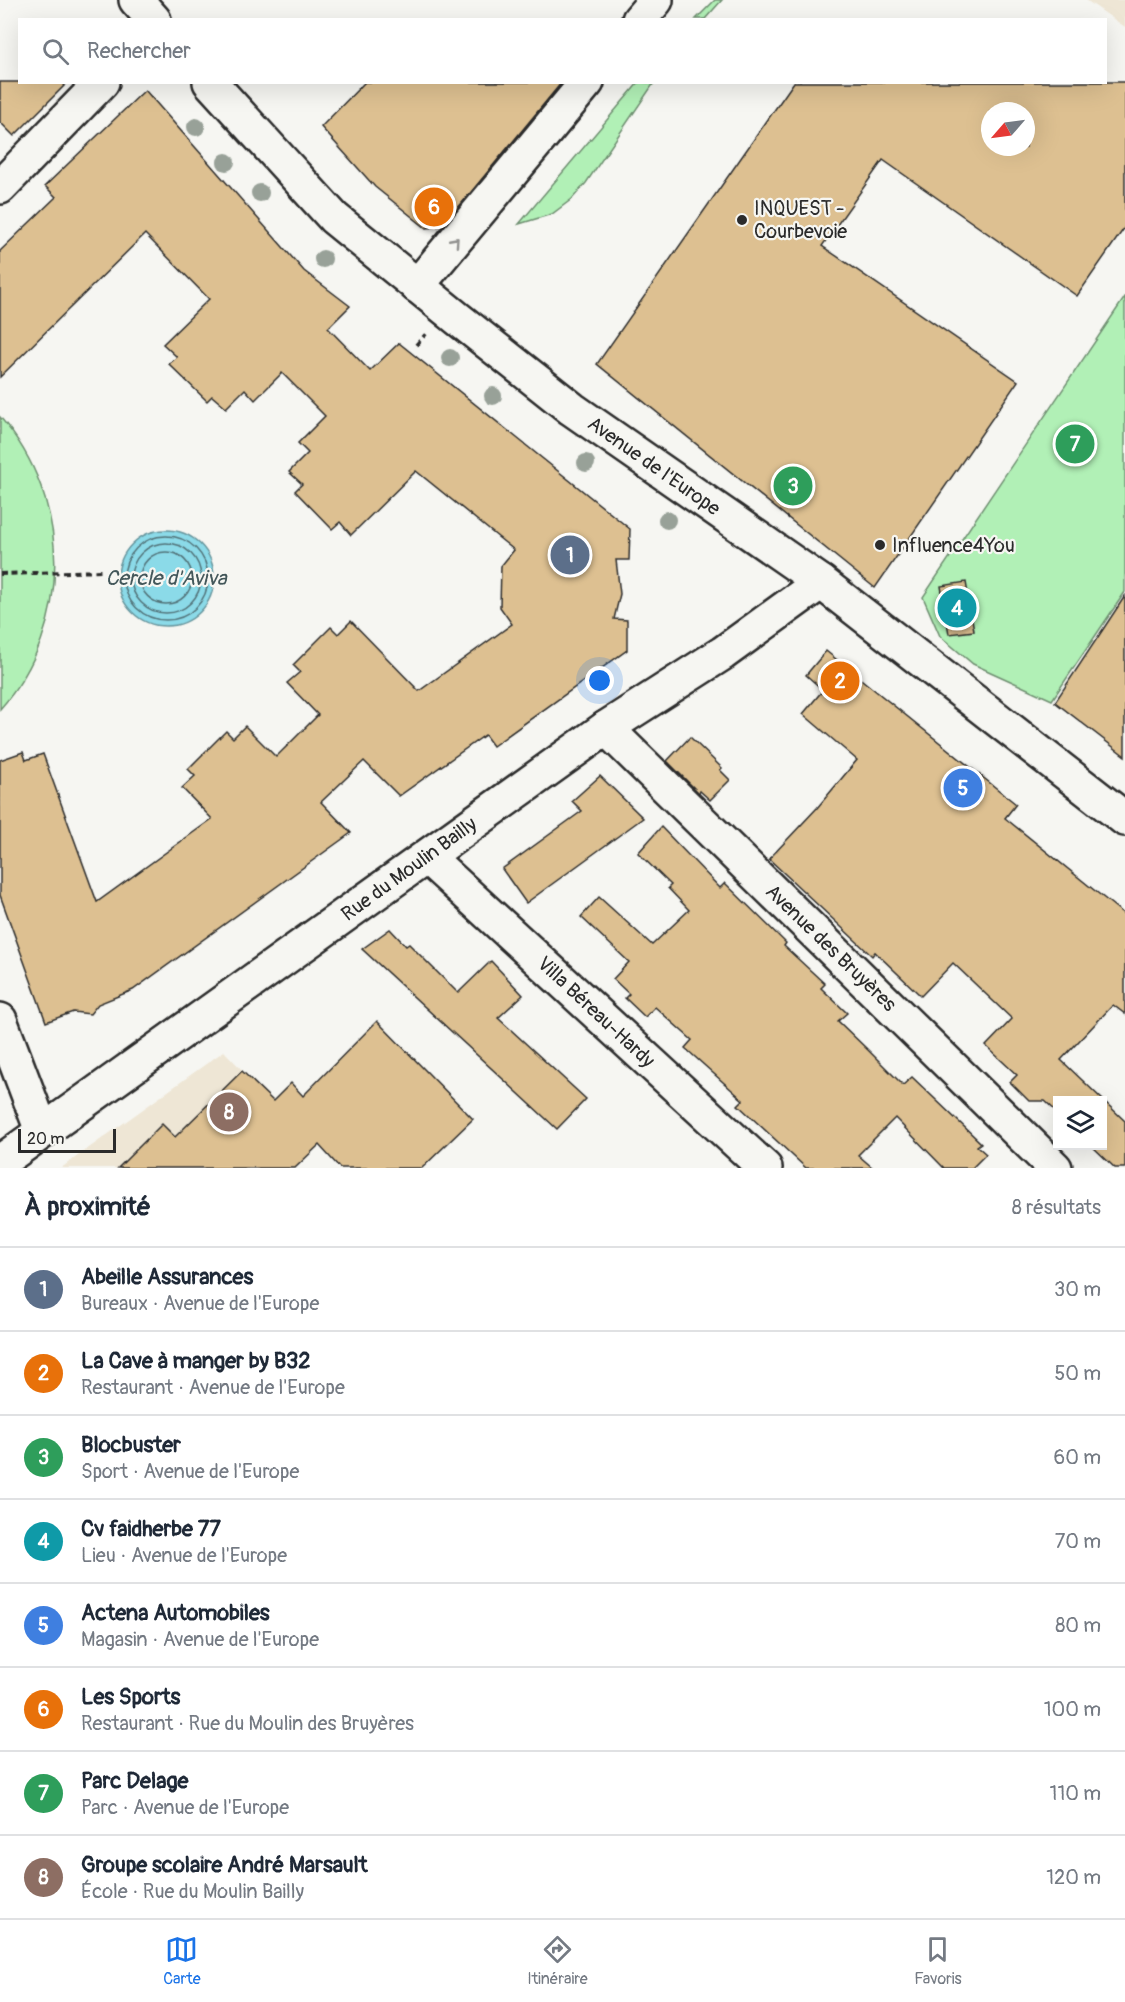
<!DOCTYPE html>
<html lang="fr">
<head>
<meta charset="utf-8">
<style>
	body { margin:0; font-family:Pangolin,sans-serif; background:#f2f2f3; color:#1f2937 }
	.controls { position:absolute; right:18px; bottom:18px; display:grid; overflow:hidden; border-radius:0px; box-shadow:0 6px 24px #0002 }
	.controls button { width:54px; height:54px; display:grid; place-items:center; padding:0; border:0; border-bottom:2px solid #e0e1e3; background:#fff; color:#1f2937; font:30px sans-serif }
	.compass { position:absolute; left:981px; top:102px; width:54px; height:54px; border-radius:50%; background:#fff; box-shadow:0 6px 24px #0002; rotate:242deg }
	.scale { position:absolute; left:18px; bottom:15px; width:98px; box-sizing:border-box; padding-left:6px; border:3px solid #2b2b2b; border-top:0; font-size:16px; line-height:21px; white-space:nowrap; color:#2b2b2b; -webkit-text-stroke:4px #f6f6f2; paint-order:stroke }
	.you { position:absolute; left:600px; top:681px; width:21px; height:21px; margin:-15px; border:4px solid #fff; border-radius:50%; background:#1a73e8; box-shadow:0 0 0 9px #1a73e833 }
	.badge { display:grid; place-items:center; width:39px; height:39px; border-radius:50%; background:#1a73e8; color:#fff; font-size:20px; font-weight:700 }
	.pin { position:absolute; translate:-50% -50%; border:3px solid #fff; box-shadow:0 2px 6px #0006 }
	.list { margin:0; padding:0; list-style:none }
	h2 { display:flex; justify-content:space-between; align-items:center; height:78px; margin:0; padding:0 24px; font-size:26px }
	h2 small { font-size:20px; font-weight:400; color:#747a83 }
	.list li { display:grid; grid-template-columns:39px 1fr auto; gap:18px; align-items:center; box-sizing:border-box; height:84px; padding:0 24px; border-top:2px solid #e0e1e3 }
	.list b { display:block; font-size:22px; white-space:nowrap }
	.list p { margin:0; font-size:20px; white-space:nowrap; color:#747a83 }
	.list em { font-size:20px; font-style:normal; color:#747a83 }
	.icon { flex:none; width:33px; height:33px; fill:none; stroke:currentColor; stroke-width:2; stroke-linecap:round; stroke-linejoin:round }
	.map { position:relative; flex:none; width:1125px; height:1168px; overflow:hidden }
	.search { position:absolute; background:#fff; box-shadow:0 6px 24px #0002; left:18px; right:18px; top:18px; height:66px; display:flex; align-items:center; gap:15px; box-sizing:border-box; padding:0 21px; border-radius:0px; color:#747a83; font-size:22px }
	.sheet { height:750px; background:#fff }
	nav { display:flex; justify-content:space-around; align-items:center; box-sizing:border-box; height:84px; border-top:2px solid #e0e1e3; background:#fff; font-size:16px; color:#747a83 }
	nav a { display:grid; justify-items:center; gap:3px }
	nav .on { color:#1a73e8 }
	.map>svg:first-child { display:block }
	.built { fill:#eee6d5 }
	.green { fill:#b1f0b6; stroke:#6e8e70; stroke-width:1.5 }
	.water { fill:#8bdae8; stroke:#65949c; stroke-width:1.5 }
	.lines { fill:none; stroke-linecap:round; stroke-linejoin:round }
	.shore { stroke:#517177; stroke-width:1.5 }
	.building { fill:#ddc091; stroke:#2b2b2b; stroke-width:1.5; fill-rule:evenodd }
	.minor-casing { stroke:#2b2b2b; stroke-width:38 }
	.major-casing { stroke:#2b2b2b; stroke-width:38 }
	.path { stroke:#2b2b2b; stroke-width:4; stroke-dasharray:6 4.5; stroke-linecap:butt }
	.minor { stroke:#f6f6f2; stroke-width:33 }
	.major { stroke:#f6f6f2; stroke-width:33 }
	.tree { fill:#98a198 }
	.oneway { stroke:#90908e }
	.poi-dot { fill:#2b2b2b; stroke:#f6f6f2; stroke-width:2 }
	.labels { text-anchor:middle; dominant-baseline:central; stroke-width:4.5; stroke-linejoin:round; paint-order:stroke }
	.poi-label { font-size:20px; fill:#2b2b2b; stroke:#f6f6f2; text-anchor:start }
	.street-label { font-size:20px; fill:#2b2b2b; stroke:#f6f6f2 }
	.water-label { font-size:21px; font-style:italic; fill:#43575a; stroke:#f6f6f2 }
</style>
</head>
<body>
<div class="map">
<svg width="1125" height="1168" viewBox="0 0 1125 1168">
	<rect width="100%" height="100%" fill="#f6f6f2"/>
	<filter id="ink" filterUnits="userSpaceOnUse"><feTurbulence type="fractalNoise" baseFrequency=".0167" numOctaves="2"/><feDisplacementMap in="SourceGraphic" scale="12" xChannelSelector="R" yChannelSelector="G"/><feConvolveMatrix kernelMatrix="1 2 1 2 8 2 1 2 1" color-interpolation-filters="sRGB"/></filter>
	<g filter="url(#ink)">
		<g class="built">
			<polygon points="1086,0 1125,0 1125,27"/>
			<polygon points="224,1051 272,1101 291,1083 330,1123 304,1159 295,1168 61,1168"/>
		</g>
		<g class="green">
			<polygon points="715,0 722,0 705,19 696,19"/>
			<polygon points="639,82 654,83 586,183 572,199 552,214 519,224"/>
			<polygon points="1125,297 1125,592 1052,700 973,664 940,636 923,597"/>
			<path d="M 0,417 C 72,500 74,626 0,709 Z"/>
		</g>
		<circle class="water" cx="166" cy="578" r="48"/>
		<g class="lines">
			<g class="shore">
				<circle cx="166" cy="578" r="42"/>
				<circle cx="166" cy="578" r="35"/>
				<circle cx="166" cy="578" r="26"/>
			</g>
		</g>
		<g class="building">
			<polygon points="0,82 68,82 14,136 0,122"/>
			<polygon points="365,82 562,82 443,226 426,228 375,187 321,127"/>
			<path d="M 794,82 L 1125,82 L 1125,227 L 1077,296 L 883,160 L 822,246 L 1018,381 L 875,588 L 597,364 ZM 990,111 L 1026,111 L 1026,147 L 990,147 Z"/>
			<polygon points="145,90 304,271 350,306 328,328 370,371 399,343 630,529 629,560 616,560 620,594 614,619 627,620 627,650 493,746 485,735 399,796 364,761 321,802 351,833 133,990 98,1004 90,1014 73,1012 46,1022 0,895 0,760 23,752 26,760 43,754 97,902 212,819 182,788 195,776 188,769 226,731 233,738 245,726 276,757 318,715 287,683 300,672 293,665 331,627 338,634 351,621 419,691 512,624 500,607 501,566 514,550 416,471 351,535 340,522 332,529 295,491 302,484 289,472 308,453 298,443 325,416 282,373 255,400 245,389 226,408 212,396 207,401 169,364 177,357 163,344 209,299 145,234 0,377 0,251 56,197 45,186"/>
			<polygon points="966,582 974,631 949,634 941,586"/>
			<polygon points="1125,596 1125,756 1055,702"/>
			<polygon points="826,651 1016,804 1005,818 1125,915 1125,1014 1113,1005 1061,1060 1125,1121 1125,1168 1115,1168 1092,1146 1102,1146 1102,1101 1058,1101 1058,1113 1045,1101 1029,1101 1010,1082 1017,1075 986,1046 1012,1019 953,963 921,996 875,952 872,956 769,859 817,808 857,760 803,714 823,690 806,675"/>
			<polygon points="690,737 722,768 720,770 730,780 710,800 700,791 699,793 667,761"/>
			<polygon points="600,776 643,818 526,903 502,869 582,811 572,801"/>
			<polygon points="661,827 720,888 725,883 786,943 784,946 825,984 821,988 847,1013 838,1021 868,1050 903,1085 912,1077 981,1143 977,1146 986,1154 972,1168 944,1168 895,1118 858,1155 873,1168 806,1168 738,1105 743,1100 685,1048 692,1040 655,1007 645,1017 625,998 629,994 613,979 629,962 581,917 599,897 652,945 689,910 668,888 671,885 638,853"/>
			<polygon points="390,929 406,946 409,944 458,993 491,961 523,995 498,1018 586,1099 557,1129 362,949"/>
			<polygon points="377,1021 473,1119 422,1168 340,1168 319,1145 295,1168 118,1168 162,1124 175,1137 242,1071 273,1101 291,1083 303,1096"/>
		</g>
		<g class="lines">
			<g class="minor-casing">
				<g id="minor">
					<polyline points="639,20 656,0"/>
					<polyline points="0,187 102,82"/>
					<polyline points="417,286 587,82"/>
					<polyline points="606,728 1055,1168"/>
					<polyline points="427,857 765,1168"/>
					<polyline points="0,1020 42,1131"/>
					<polyline points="0,1162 606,728 723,653 821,582"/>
				</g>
			</g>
			<g class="major-casing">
				<g id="major">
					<polyline points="136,0 154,20"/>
					<polyline points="210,82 334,218 457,318 572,409 821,582 1125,819"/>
				</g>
			</g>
			<g class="path">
				<polyline points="416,345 426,334"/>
				<polyline points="0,574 104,571"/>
			</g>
			<use href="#minor" class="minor"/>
			<use href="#major" class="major"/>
		</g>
		<g class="tree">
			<circle cx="196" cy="127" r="9"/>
			<circle cx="226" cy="162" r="9"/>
			<circle cx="260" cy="193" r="9"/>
			<circle cx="323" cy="259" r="9"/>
			<circle cx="450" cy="358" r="9"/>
			<circle cx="493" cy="396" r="9"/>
			<circle cx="586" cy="463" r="9"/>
			<circle cx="667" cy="520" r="9"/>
		</g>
		<defs><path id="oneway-chevron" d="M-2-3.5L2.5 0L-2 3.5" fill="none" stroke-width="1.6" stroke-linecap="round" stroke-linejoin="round" transform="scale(1.5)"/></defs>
		<use class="oneway" href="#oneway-chevron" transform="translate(455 241) rotate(-48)"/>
	</g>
	<g class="poi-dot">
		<circle cx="742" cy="220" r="6"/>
		<circle cx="880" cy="545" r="6"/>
	</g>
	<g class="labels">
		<g class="poi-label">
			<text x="754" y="208">INQUEST -<tspan x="754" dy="23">Courbevoie</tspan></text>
			<text x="892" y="545">Influence4You</text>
		</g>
		<g class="street-label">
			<text transform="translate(654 466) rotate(35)">Avenue de l'Europe</text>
			<text transform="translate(409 869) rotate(-36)">Rue du Moulin Bailly</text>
			<text transform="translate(831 948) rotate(44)">Avenue des Bruyères</text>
			<text transform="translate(596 1012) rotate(43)">Villa Béreau-Hardy</text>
		</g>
		<g class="water-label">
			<text x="166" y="578">Cercle d'Aviva</text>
		</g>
	</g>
</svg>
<div class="controls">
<button><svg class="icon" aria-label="layers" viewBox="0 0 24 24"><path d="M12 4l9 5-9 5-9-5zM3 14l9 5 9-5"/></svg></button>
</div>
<svg class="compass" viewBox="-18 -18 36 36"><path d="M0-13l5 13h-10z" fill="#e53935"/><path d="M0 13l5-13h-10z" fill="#747a83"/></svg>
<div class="scale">20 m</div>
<div class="you"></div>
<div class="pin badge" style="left:570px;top:555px;background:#5c6f8a">1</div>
<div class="pin badge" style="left:840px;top:681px;background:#e8710a">2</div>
<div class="pin badge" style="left:793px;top:486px;background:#2e9e5b">3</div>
<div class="pin badge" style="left:957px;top:608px;background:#0f9aa8">4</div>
<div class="pin badge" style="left:963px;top:788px;background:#3f7fe0">5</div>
<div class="pin badge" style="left:434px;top:207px;background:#e8710a">6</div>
<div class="pin badge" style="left:1075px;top:444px;background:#2e9e5b">7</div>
<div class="pin badge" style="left:229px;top:1112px;background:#8d6e63">8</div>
<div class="search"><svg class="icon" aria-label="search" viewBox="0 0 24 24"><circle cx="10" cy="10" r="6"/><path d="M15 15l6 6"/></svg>Rechercher</div>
</div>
<section class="sheet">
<h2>À proximité<small>8 résultats</small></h2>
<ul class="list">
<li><span class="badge" style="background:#5c6f8a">1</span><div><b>Abeille Assurances</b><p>Bureaux · Avenue de l'Europe</p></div><em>30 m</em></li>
<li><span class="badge" style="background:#e8710a">2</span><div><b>La Cave à manger by B32</b><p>Restaurant · Avenue de l'Europe</p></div><em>50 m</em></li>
<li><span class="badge" style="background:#2e9e5b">3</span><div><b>Blocbuster</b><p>Sport · Avenue de l'Europe</p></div><em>60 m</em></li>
<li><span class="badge" style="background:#0f9aa8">4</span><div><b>Cv faidherbe 77</b><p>Lieu · Avenue de l'Europe</p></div><em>70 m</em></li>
<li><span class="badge" style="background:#3f7fe0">5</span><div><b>Actena Automobiles</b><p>Magasin · Avenue de l'Europe</p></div><em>80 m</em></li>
<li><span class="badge" style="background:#e8710a">6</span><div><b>Les Sports</b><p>Restaurant · Rue du Moulin des Bruyères</p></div><em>100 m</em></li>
<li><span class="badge" style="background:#2e9e5b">7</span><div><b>Parc Delage</b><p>Parc · Avenue de l'Europe</p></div><em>110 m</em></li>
<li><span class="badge" style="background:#8d6e63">8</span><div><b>Groupe scolaire André Marsault</b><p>École · Rue du Moulin Bailly</p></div><em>120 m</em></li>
</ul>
</section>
<nav>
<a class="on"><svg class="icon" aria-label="map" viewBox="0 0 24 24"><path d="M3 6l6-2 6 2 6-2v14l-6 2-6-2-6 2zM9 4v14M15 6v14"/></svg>Carte</a>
<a><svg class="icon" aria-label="directions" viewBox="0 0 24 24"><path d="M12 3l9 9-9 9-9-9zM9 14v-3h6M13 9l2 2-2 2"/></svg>Itinéraire</a>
<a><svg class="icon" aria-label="saved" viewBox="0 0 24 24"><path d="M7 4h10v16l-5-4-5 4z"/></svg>Favoris</a>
</nav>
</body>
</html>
